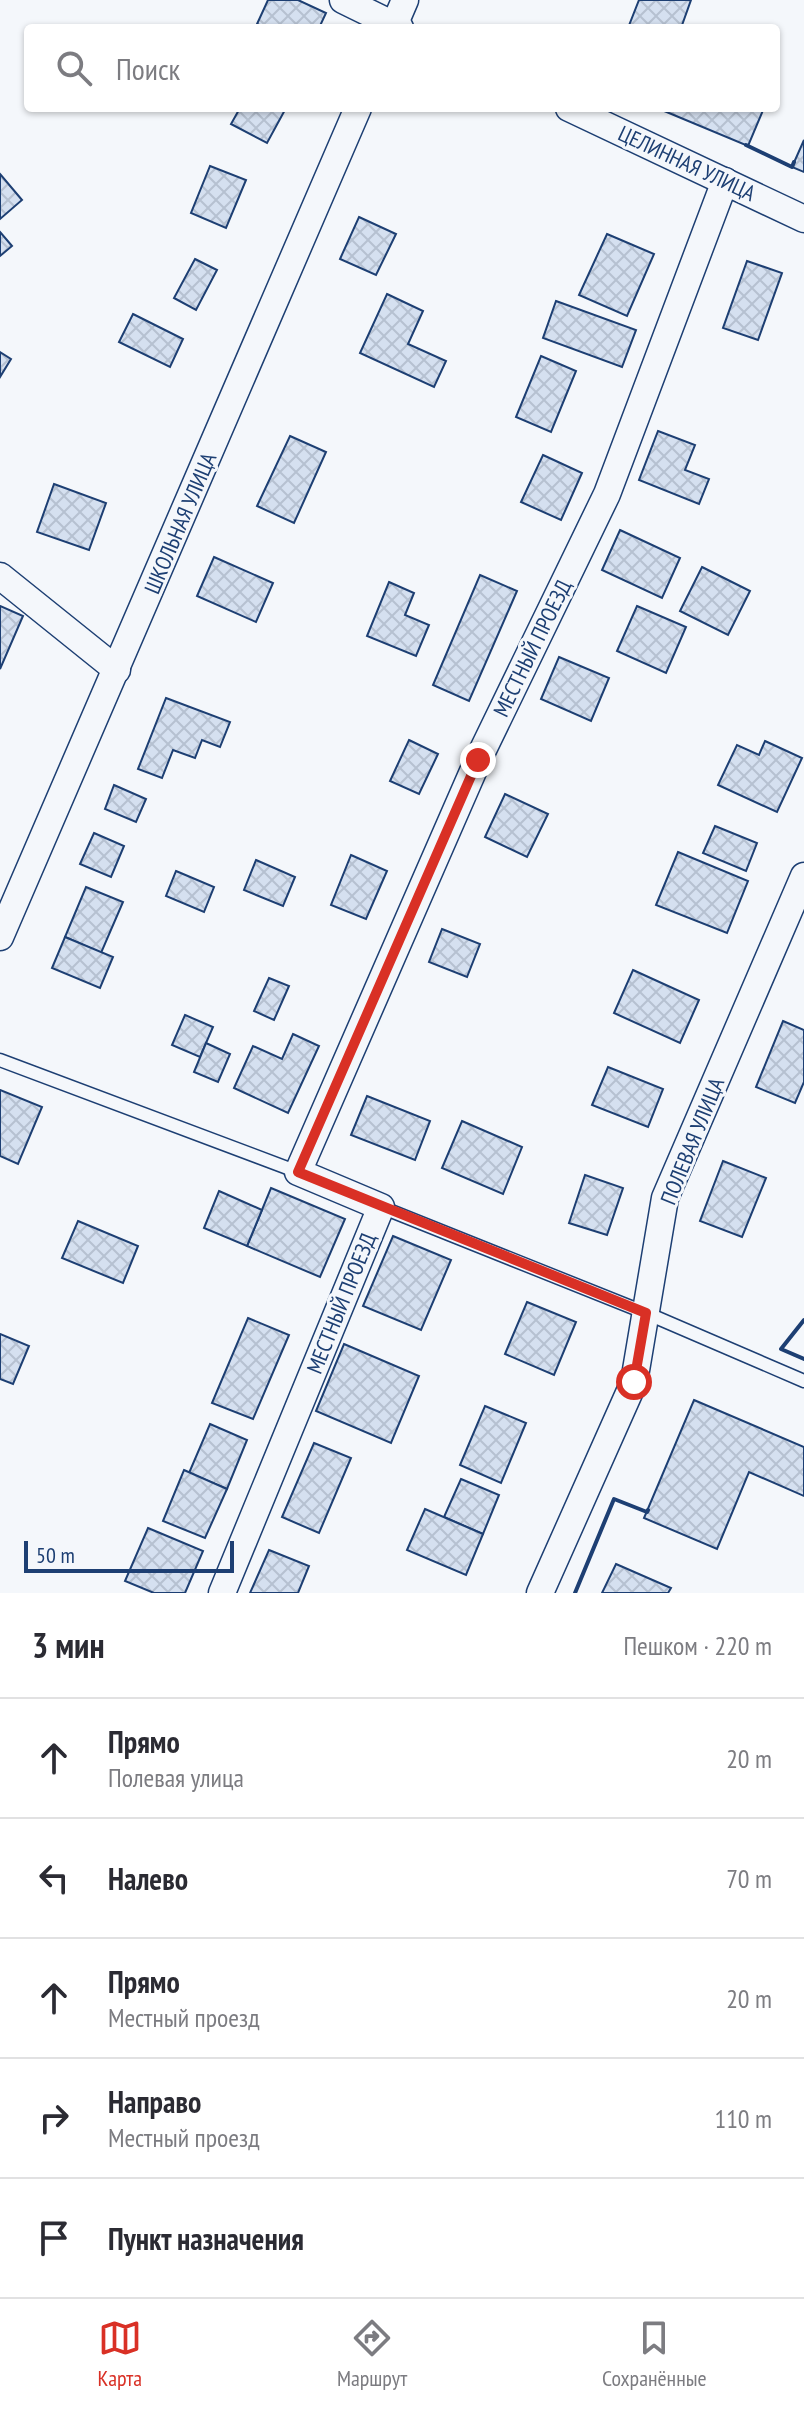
<!DOCTYPE html>
<html lang="ru">
<head>
<meta charset="utf-8">
<style>
	body { margin:0; font-family:"PT Sans Narrow",sans-serif; background:#f7f7f7; color:#2b2b33 }
	.scale { position:absolute; left:24px; bottom:20px; width:210px; box-sizing:border-box; padding-left:8px; border:4px solid #1d3f73; border-top:0; font-size:22px; line-height:28px; white-space:nowrap; color:#1d3f73; -webkit-text-stroke:6px #f4f7fb; paint-order:stroke }
	.stop { position:absolute; width:24px; height:24px; margin:-18px; border:6px solid #d93025; border-radius:50%; background:#fff }
	.stop.end { background:#d93025; border-color:#fff; box-shadow:0 2px 8px #0008 }
	.list { margin:0; padding:0; list-style:none }
	h2 { display:flex; justify-content:space-between; align-items:center; height:104px; margin:0; padding:0 32px; font-size:34px }
	h2 small { font-size:26px; font-weight:400; color:#7c7c81 }
	.list li { display:grid; grid-template-columns:52px 1fr auto; gap:24px; align-items:center; box-sizing:border-box; height:120px; padding:0 32px; border-top:2px solid #e1e1e2 }
	.list b { display:block; font-size:30px; white-space:nowrap }
	.list p { margin:0; font-size:26px; white-space:nowrap; color:#7c7c81 }
	.list em { font-size:26px; font-style:normal; color:#7c7c81 }
	.icon { flex:none; width:44px; height:44px; fill:none; stroke:currentColor; stroke-width:2; stroke-linecap:round; stroke-linejoin:round }
	.map { position:relative; flex:none; width:804px; height:1593px; overflow:hidden }
	.search { position:absolute; background:#fff; box-shadow:0 2px 6px #0004; left:24px; right:24px; top:24px; height:88px; display:flex; align-items:center; gap:20px; box-sizing:border-box; padding:0 28px; border-radius:8px; color:#7c7c81; font-size:30px }
	.sheet { height:704px; background:#fff }
	nav { display:flex; justify-content:space-around; align-items:center; box-sizing:border-box; height:112px; border-top:2px solid #e1e1e2; background:#fff; font-size:22px; color:#7c7c81 }
	nav a { display:grid; justify-items:center; gap:4px }
	nav .on { color:#d93025 }
	.map>svg:first-child { display:block }
	.building { fill:url(#building-cross-hatch); stroke:#1d3f73; stroke-width:2 }
	.lines { fill:none; stroke-linecap:round; stroke-linejoin:round }
	.lane-casing { stroke:#1d3f73; stroke-width:15 }
	.street-casing { stroke:#1d3f73; stroke-width:29 }
	.lane { stroke:#f4f7fb; stroke-width:12 }
	.street { stroke:#f4f7fb; stroke-width:26 }
	.wall { stroke:#1d3f73; stroke-width:4 }
	.route { stroke:#d93025; stroke-width:10 }
	.labels { text-anchor:middle; dominant-baseline:central; stroke-width:6; stroke-linejoin:round; paint-order:stroke }
	.street-label { font-size:22px; fill:#1d3f73; stroke:#f4f7fb }
</style>
</head>
<body>
<div class="map">
<svg width="804" height="1593" viewBox="0 0 804 1593">
	<defs>
		<pattern id="building-cross-hatch" width="8" height="8" patternUnits="userSpaceOnUse" patternTransform="scale(2)"><rect width="8" height="8" fill="#d5e0f0"/><path d="M0 0l8 8M0 8l8-8" fill="none" stroke="#b6c1d1"/></pattern>
	</defs>
	<rect width="100%" height="100%" fill="#f4f7fb"/>
	<g class="building">
		<polygon points="268,0 298,0 326,13 319,28 267,28 257,24"/>
		<polygon points="639,0 691,0 681,28 628,28"/>
		<polygon points="240,108 286,108 267,143 231,124"/>
		<polygon points="657,108 764,108 748,146"/>
		<polygon points="804,140 804,172 792,167"/>
		<polygon points="210,166 246,180 226,228 191,213"/>
		<polygon points="0,174 22,200 0,219"/>
		<polygon points="359,217 396,234 376,275 340,259"/>
		<polygon points="0,232 12,246 0,256"/>
		<polygon points="607,234 654,254 627,316 579,295"/>
		<polygon points="195,259 217,270 196,310 174,298"/>
		<polygon points="747,261 782,273 758,340 723,328"/>
		<polygon points="387,294 423,311 408,344 446,361 434,387 360,353"/>
		<polygon points="556,301 636,330 622,367 543,338"/>
		<polygon points="133,314 183,339 170,367 119,342"/>
		<polygon points="0,352 11,359 0,377"/>
		<polygon points="541,356 576,371 551,432 516,417"/>
		<polygon points="658,431 695,445 685,470 709,479 699,504 639,480"/>
		<polygon points="290,436 326,452 294,523 257,506"/>
		<polygon points="543,455 582,473 561,520 521,502"/>
		<polygon points="54,484 106,503 89,550 37,532"/>
		<polygon points="620,530 680,558 662,598 602,570"/>
		<polygon points="214,557 273,583 256,622 197,596"/>
		<polygon points="702,567 750,591 728,635 680,611"/>
		<polygon points="480,575 517,591 469,701 433,685"/>
		<polygon points="389,582 414,593 405,615 429,625 416,656 367,636"/>
		<polygon points="0,606 23,616 0,669"/>
		<polygon points="637,606 686,627 666,673 617,651"/>
		<polygon points="559,657 609,678 591,721 541,699"/>
		<polygon points="166,698 230,722 220,747 202,740 195,758 173,750 162,778 138,769"/>
		<polygon points="409,740 438,754 419,794 390,781"/>
		<polygon points="765,741 802,758 777,812 718,785 737,745 759,755"/>
		<polygon points="114,785 146,799 136,822 105,809"/>
		<polygon points="505,794 548,814 527,857 485,837"/>
		<polygon points="715,826 757,843 746,871 703,853"/>
		<polygon points="94,833 124,846 111,877 80,864"/>
		<polygon points="678,852 748,881 727,933 656,905"/>
		<polygon points="351,855 387,871 366,919 331,905"/>
		<polygon points="256,860 295,877 283,906 244,890"/>
		<polygon points="176,871 214,887 204,912 166,896"/>
		<polygon points="86,887 123,902 101,953 65,937"/>
		<polygon points="442,929 480,944 467,977 429,962"/>
		<polygon points="65,937 113,957 100,988 52,968"/>
		<polygon points="633,970 699,1000 680,1043 614,1013"/>
		<polygon points="269,978 289,986 274,1020 254,1011"/>
		<polygon points="185,1015 213,1027 200,1057 172,1045"/>
		<polygon points="783,1021 804,1030 804,1082 795,1103 756,1087"/>
		<polygon points="293,1034 319,1046 288,1113 234,1088 253,1046 282,1059"/>
		<polygon points="206,1043 230,1054 218,1082 194,1072"/>
		<polygon points="608,1067 663,1089 648,1127 592,1105"/>
		<polygon points="0,1090 42,1107 18,1164 0,1156"/>
		<polygon points="367,1096 430,1121 415,1160 351,1135"/>
		<polygon points="462,1121 522,1147 503,1194 442,1168"/>
		<polygon points="723,1161 766,1178 742,1237 700,1221"/>
		<polygon points="585,1175 623,1188 607,1235 569,1223"/>
		<polygon points="271,1188 345,1219 320,1277 247,1246"/>
		<polygon points="219,1191 262,1210 247,1246 204,1228"/>
		<polygon points="78,1221 138,1246 123,1283 62,1258"/>
		<polygon points="393,1236 451,1260 421,1330 363,1306"/>
		<polygon points="527,1302 576,1322 554,1375 505,1354"/>
		<polygon points="248,1318 289,1335 253,1419 212,1403"/>
		<polygon points="0,1334 29,1346 13,1384 0,1379"/>
		<polygon points="344,1344 419,1376 391,1443 316,1411"/>
		<polygon points="694,1400 804,1447 804,1496 749,1472 717,1549 644,1518"/>
		<polygon points="485,1406 526,1423 501,1483 460,1465"/>
		<polygon points="210,1424 247,1440 227,1489 189,1473"/>
		<polygon points="314,1443 351,1458 319,1533 282,1517"/>
		<polygon points="184,1470 227,1489 205,1538 163,1521"/>
		<polygon points="461,1479 499,1495 483,1534 444,1517"/>
		<polygon points="425,1509 483,1534 466,1575 407,1550"/>
		<polygon points="148,1528 203,1551 185,1593 154,1593 125,1581"/>
		<polygon points="269,1550 309,1566 298,1593 250,1593"/>
		<polygon points="616,1564 671,1588 668,1593 602,1593"/>
	</g>
	<g class="lines">
		<g class="lane-casing">
			<g id="lane">
				<polyline points="0,1060 298,1172"/>
				<polyline points="381,1207 646,1313 804,1381"/>
			</g>
		</g>
		<g class="street-casing">
			<g id="street">
				<polyline points="343,0 400,28"/>
				<polyline points="393,28 405,0"/>
				<polyline points="569,108 804,219"/>
				<polyline points="0,576 117,670"/>
				<polyline points="0,937 358,108"/>
				<polyline points="222,1593 381,1207 298,1172 478,760 607,494 725,181"/>
				<polyline points="540,1593 634,1382 665,1198 804,876"/>
			</g>
		</g>
		<use href="#lane" class="lane"/>
		<use href="#street" class="street"/>
		<g class="wall">
			<polyline points="746,145 792,167 794,162"/>
			<polyline points="804,1320 781,1349 804,1359"/>
			<polyline points="575,1593 614,1499 647,1512 648,1510"/>
		</g>
	</g>
	<g class="lines">
		<polyline class="route" points="478,760 298,1172 646,1313 634,1382"/>
	</g>
	<g class="labels">
		<g class="street-label">
			<text transform="translate(687 163) rotate(25)">ЦЕЛИННАЯ УЛИЦА</text>
			<text transform="translate(180 523) rotate(-67)">ШКОЛЬНАЯ УЛИЦА</text>
			<text transform="translate(532 648) rotate(-64)">МЕСТНЫЙ ПРОЕЗД</text>
			<text transform="translate(692 1141) rotate(-68)">ПОЛЕВАЯ УЛИЦА</text>
			<text transform="translate(341 1303) rotate(-68)">МЕСТНЫЙ ПРОЕЗД</text>
		</g>
	</g>
</svg>
<div class="scale">50 m</div>
<div class="stop" style="left:634px;top:1382px"></div>
<div class="stop end" style="left:478px;top:760px"></div>
<div class="search"><svg class="icon" aria-label="search" viewBox="0 0 24 24"><circle cx="10" cy="10" r="6"/><path d="M15 15l6 6"/></svg>Поиск</div>
</div>
<section class="sheet">
<h2>3 мин<small>Пешком · 220 m</small></h2>
<ul class="list">
<li><svg class="icon" aria-label="ahead" viewBox="0 0 24 24"><path d="M12 20V5M6 11l6-6 6 6"/></svg><div><b>Прямо</b><p>Полевая улица</p></div><em>20 m</em></li>
<li><svg class="icon" aria-label="left" viewBox="0 0 24 24"><path d="M17 20v-9H6M10 6l-5 5 5 5"/></svg><div><b>Налево</b></div><em>70 m</em></li>
<li><svg class="icon" aria-label="ahead" viewBox="0 0 24 24"><path d="M12 20V5M6 11l6-6 6 6"/></svg><div><b>Прямо</b><p>Местный проезд</p></div><em>20 m</em></li>
<li><svg class="icon" aria-label="right" viewBox="0 0 24 24"><path d="M7 20v-9h11M14 6l5 5-5 5"/></svg><div><b>Направо</b><p>Местный проезд</p></div><em>110 m</em></li>
<li><svg class="icon" aria-label="arrive" viewBox="0 0 24 24"><path d="M6 21V4h12l-3 4 3 4H6"/></svg><div><b>Пункт назначения</b></div></li>
</ul>
</section>
<nav>
<a class="on"><svg class="icon" aria-label="map" viewBox="0 0 24 24"><path d="M3 6l6-2 6 2 6-2v14l-6 2-6-2-6 2zM9 4v14M15 6v14"/></svg>Карта</a>
<a><svg class="icon" aria-label="directions" viewBox="0 0 24 24"><path d="M12 3l9 9-9 9-9-9zM9 14v-3h6M13 9l2 2-2 2"/></svg>Маршрут</a>
<a><svg class="icon" aria-label="saved" viewBox="0 0 24 24"><path d="M7 4h10v16l-5-4-5 4z"/></svg>Сохранённые</a>
</nav>
</body>
</html>
